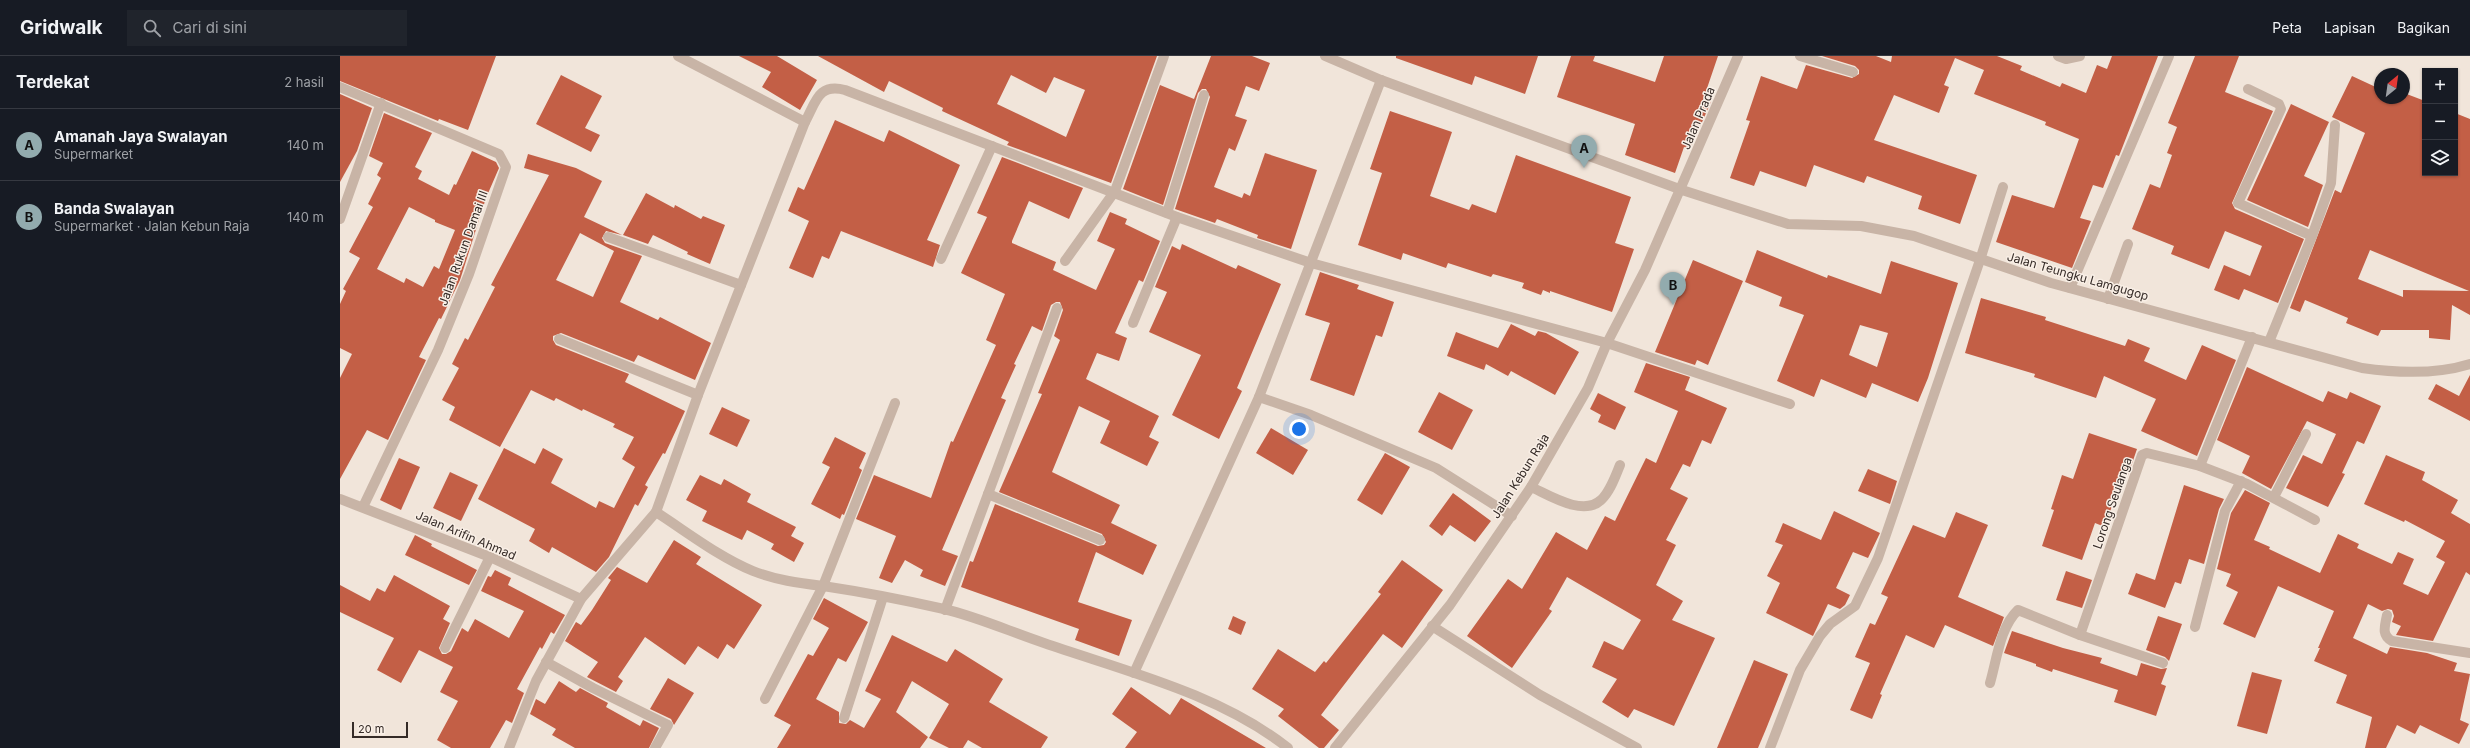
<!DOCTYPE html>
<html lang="id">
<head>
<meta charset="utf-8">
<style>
	body { margin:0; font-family:Inter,sans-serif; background:#20242c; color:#f1f3f6 }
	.controls { position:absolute; right:12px; top:12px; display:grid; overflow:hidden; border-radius:0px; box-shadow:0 1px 3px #0004 }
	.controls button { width:36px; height:36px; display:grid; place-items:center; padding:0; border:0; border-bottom:1px solid #363941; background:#171b24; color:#f1f3f6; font:20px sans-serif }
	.compass { position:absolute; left:2034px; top:12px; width:36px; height:36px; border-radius:50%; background:#171b24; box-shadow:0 1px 3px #0004; rotate:29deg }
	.scale { position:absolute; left:12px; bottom:10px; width:56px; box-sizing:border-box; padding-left:4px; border:2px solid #352b27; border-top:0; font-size:11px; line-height:14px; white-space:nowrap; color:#352b27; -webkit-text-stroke:3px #f9efe6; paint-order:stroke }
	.you { position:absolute; left:959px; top:373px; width:14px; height:14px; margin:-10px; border:3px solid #fff; border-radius:50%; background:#1a73e8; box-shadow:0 0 0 6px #1a73e833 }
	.badge { display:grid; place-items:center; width:26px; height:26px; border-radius:50%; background:#92abae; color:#111; font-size:13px; font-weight:700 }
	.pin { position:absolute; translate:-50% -33px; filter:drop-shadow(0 1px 2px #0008) }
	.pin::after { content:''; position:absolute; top:21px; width:14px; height:12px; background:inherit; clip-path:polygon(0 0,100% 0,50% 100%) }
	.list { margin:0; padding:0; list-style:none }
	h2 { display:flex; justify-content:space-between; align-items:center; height:52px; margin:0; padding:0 16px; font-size:17px }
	h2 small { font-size:13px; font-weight:400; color:#9ea1a6 }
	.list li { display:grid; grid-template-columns:26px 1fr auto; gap:12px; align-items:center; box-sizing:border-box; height:72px; padding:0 16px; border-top:1px solid #363941 }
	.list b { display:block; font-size:15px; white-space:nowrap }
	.list p { margin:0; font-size:13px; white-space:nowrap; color:#9ea1a6 }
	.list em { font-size:13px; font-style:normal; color:#9ea1a6 }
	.icon { flex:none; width:22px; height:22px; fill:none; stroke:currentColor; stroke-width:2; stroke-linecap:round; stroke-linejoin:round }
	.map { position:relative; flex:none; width:2130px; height:692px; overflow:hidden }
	header { display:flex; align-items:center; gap:24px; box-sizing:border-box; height:56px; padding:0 20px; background:#171b24; border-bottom:1px solid #363941 }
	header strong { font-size:19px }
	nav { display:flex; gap:22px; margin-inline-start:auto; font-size:14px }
	.search { width:280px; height:36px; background:#20242c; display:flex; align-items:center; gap:10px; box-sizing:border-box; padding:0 14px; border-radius:0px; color:#9ea1a6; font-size:15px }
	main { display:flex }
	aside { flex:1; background:#171b24 }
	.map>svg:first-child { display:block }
	.building { fill:#c35f46; fill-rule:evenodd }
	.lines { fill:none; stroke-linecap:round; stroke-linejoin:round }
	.minor { stroke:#c8b4a6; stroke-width:10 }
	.labels { text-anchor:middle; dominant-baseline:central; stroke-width:3; stroke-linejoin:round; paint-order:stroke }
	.street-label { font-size:12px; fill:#352b27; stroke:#f9efe6 }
</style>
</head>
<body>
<header>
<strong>Gridwalk</strong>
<div class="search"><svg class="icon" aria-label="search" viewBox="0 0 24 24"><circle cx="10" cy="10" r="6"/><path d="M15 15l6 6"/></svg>Cari di sini</div>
<nav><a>Peta</a><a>Lapisan</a><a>Bagikan</a></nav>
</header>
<main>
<aside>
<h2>Terdekat<small>2 hasil</small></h2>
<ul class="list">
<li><span class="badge">A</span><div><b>Amanah Jaya Swalayan</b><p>Supermarket</p></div><em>140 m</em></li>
<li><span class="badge">B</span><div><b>Banda Swalayan</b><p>Supermarket · Jalan Kebun Raja</p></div><em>140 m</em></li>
</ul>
</aside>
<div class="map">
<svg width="2130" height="692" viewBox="0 0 2130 692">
	<rect width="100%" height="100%" fill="#f1e5da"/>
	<g class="building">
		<polygon points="0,0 156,0 128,74 99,63 98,65 0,25"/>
		<polygon points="399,0 437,0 477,24 460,54 422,31 431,16"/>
		<path d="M 478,0 L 817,0 L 771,127 L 667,89 L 669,86 L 602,55 L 603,52 L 549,25 L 544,36 ZM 671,19 L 706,37 L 714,21 L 745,34 L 726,81 L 657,48 Z"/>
		<polygon points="871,0 912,0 930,7 919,35 906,30 895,60 907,64 895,95 889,92 874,131 902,142 904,137 910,140 925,97 977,114 951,193 917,182 918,179 877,163 875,167 835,153 870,41 866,33 862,33 858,37 823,149 783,133 820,29 854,43"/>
		<polygon points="1056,0 1198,0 1185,38 1135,20 1132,29 1056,2"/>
		<polygon points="1231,0 1255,0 1253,5 1315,26 1324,0 1378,0 1363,44 1371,46 1350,93 1344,91 1335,117 1285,99 1295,68 1217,41"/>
		<polygon points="1482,0 1536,0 1551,6 1552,0 1657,0 1682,10 1680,14 1720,31 1722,27 1746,37 1757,9 1767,13 1772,0 1818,0 1779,100 1776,99 1763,132 1753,129 1740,162 1751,165 1732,212 1656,186 1672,139 1714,152 1739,83 1705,69 1706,66 1634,38 1644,14 1615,2 1604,29 1609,31 1599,57 1554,39 1534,84 1637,119 1620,168 1578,153 1582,140 1527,120 1524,127 1474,109 1466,131 1420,115 1414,130 1390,122 1410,65 1406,64 1421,20 1457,33 1466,9 1512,22 1519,18 1519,14 1515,10"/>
		<polygon points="1855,0 1899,0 1885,36 1933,55 1892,147 1895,153 1964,183 1938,247 1904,233 1899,244 1874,234 1884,209 1910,220 1922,190 1885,175 1869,213 1831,198 1834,190 1792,173 1810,128 1820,132 1832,99 1827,97 1837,71 1828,67"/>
		<polygon points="221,19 262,40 245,72 260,79 251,96 196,68"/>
		<path d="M 2012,20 L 2040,33 L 2040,42 L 2064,42 L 2064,37 L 2085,45 L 2085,117 L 2115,117 L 2115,57 L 2130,63 L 2130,259 L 2112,249 L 2110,284 L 2089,282 L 2089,274 L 2041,274 L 2038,280 L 2006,267 L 2008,262 L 1965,244 L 1960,256 L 1950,252 L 1995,134 L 2001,137 L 2025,77 L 1992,61 ZM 2030,194 L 2129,235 L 2063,234 L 2063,241 L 2018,223 Z"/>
		<polygon points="0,38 32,52 17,95 0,126"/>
		<polygon points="1951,48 1989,66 1964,120 1983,129 1968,171 1907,144"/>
		<polygon points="1050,55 1112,76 1090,140 1129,154 1132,148 1156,157 1176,99 1291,141 1275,187 1294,193 1272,256 1210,235 1210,237 1203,234 1201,239 1182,232 1184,227 1153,218 1151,221 1108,207 1106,212 1063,197 1061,204 1018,189 1042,117 1030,113"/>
		<path d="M 44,57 L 92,77 L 75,111 L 82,115 L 78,123 L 109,139 L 114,128 L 116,129 L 132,95 L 156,106 L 159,112 L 146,142 L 120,224 L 101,263 L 99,262 L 79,301 L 86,304 L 48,384 L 27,374 L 0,423 L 0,322 L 12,298 L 0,292 L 0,248 L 6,235 L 3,233 L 20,202 L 9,196 L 33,151 L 28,148 L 41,122 L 37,119 L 43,107 L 29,100 ZM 69,151 L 95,164 L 95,166 L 115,174 L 99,213 L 94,210 L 83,231 L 66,222 L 64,227 L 37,213 Z"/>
		<polygon points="495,64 544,86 549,74 620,109 587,184 600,189 593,211 501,175 489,203 482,200 473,222 449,212 469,165 448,155 458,131 464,134"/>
		<path d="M 188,98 L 236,112 L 262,125 L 244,161 L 282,179 L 266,175 L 262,182 L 265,187 L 302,200 L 280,246 L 318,264 L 320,261 L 371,287 L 355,324 L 298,299 L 294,306 L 221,277 L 213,280 L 213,284 L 216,289 L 289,318 L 285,326 L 345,355 L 325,398 L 323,397 L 305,429 L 308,431 L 298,450 L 295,448 L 269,501 L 256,516 L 212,491 L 209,497 L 189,485 L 195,473 L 138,443 L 164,392 L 195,408 L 203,392 L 223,403 L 211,427 L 256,452 L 259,445 L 274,452 L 295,411 L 282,403 L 294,381 L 273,371 L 275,368 L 243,353 L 242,355 L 216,342 L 214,345 L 191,334 L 160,391 L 109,364 L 115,351 L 102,344 L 119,312 L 112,308 L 125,282 L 128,284 L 155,231 L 151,229 L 209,119 L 184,112 ZM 240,177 L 274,195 L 253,241 L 216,224 Z"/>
		<polygon points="662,101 743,132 729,163 689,145 672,185 672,187 716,206 713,214 756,234 775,193 757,185 770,156 787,163 785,168 820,185 803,226 799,224 775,277 787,282 779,305 757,297 746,323 819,360 809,381 819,386 807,410 760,387 770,365 739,350 712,416 780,449 771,467 817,489 803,519 756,496 739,543 738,546 792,564 779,600 735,584 739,573 621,531 630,505 633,506 655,448 758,490 764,489 766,486 762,478 659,436 702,338 698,337 720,284 714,280 723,254 720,246 716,246 711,249 702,275 692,270 674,308 676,309 661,342 666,344 602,494 618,500 605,530 580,520 583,514 565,504 552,527 539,522 556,480 516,463 534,419 591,442 611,385 613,386 656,289 646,284 665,238 621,217 647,161 637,157"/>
		<polygon points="306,137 334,152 335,149 361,163 363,160 385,169 370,208 347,198 348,196 313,179 308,188 283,179"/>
		<polygon points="842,188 896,213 898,209 941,228 897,332 902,335 879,383 832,359 861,299 809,276 827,236 815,231 832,190 840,194"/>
		<path d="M 1417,194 L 1487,222 L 1488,219 L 1541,238 L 1551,205 L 1618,227 L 1588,322 L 1578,346 L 1532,327 L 1526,342 L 1481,323 L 1474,341 L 1437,325 L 1464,259 L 1439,250 L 1442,241 L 1405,226 ZM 1520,269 L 1548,277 L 1537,311 L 1509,299 Z"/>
		<polygon points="1353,204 1403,225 1368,309 1357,304 1355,309 1315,296"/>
		<polygon points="980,216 1019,229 1017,233 1054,246 1042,281 1036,279 1014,340 970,324 990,267 965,259"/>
		<polygon points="1641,242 1706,261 1705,264 1785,290 1788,283 1810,292 1804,305 1846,324 1862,289 1896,304 1857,400 1801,375 1816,343 1764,320 1756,342 1694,321 1695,318 1625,297"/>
		<polygon points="1171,268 1195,280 1198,275 1206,277 1239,296 1215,339 1171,315 1168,320 1146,308 1144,314 1107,300 1116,276 1158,292"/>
		<polygon points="1306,307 1350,321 1345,334 1387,352 1371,388 1362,384 1350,411 1343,408 1330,433 1348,442 1326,484 1336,489 1316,529 1343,545 1332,564 1375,582 1334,670 1294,653 1288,662 1262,646 1277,623 1252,611 1264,585 1283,594 1301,564 1227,521 1209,553 1212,555 1172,612 1127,580 1168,523 1182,533 1216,476 1247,494 1265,460 1275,465 1306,402 1316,407 1338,355 1294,336"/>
		<polygon points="1907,311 1983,346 1988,335 2007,343 2010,336 2041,350 2024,388 2017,385 2002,417 2005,418 1988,451 1946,432 1963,399 1982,408 1996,378 1967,365 1931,433 1902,417 1910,400 1877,384"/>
		<polygon points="2130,319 2130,365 2088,343 2096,328 2119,340"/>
		<polygon points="1099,336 1133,354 1112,394 1078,376"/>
		<polygon points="1258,337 1286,351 1275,374 1258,366 1261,359 1250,353"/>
		<polygon points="382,351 410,364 397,391 369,378"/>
		<polygon points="931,372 968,394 953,419 916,397"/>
		<polygon points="1749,377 1797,393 1788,419 1783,417 1765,471 1755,467 1742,504 1702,490 1714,454 1711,453 1722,419 1733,423"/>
		<polygon points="495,381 526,397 519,412 522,414 504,459 502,458 500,463 471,448 490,411 482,407"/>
		<polygon points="1045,397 1070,411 1042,459 1017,444"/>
		<polygon points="2046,399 2085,416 2082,424 2118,444 2111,457 2130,468 2130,519 2126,516 2093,585 2056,579 2061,570 2052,566 2054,560 2052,554 2048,553 2042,555 2028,548 2013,582 2047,598 2050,591 2087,597 2117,607 2114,615 2130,618 2120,664 2129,668 2119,688 2080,669 2075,678 2057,669 2046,692 2025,692 2032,661 1996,647 2007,619 1974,605 1980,592 1978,592 1994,555 1938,530 1915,582 1883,568 1898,536 1886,530 1891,518 1877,513 1891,457 1905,434 1930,447 1914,484 1930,491 1929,493 1980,517 1998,478 2019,488 2017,492 2052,508 2058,496 2074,503 2063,528 2088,539 2105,506 2096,501 2105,485 2065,464 2064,466 2024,448"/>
		<polygon points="59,402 80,411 61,454 40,444"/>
		<polygon points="1528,413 1557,425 1550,448 1518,435"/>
		<polygon points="110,416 138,429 121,465 93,452"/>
		<polygon points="360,419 381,429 384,423 411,438 407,446 456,471 451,480 464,487 454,506 431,493 434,488 407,474 402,484 362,465 367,455 346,444"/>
		<polygon points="1844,429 1884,443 1879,453 1864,508 1849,503 1841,528 1835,526 1825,552 1788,538 1796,517 1815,524"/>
		<polygon points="1113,437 1151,465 1135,486 1110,469 1102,480 1089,470"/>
		<polygon points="1494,455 1540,477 1528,502 1513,496 1496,532 1510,539 1505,549 1500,553 1488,548 1473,580 1426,557 1440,527 1427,520 1443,489 1435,486 1443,467 1481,484"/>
		<polygon points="1616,456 1648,469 1618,541 1664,561 1653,590 1605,569 1594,592 1566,579 1540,638 1542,639 1532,663 1510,654 1530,607 1515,601 1530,567 1535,569 1548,541 1541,538 1573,469 1605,482"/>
		<polygon points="75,479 92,488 91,490 137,514 129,529 65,499"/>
		<polygon points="334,484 361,501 356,508 422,549 394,593 387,588 378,603 358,590 345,609 305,581 278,621 283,625 276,636 247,621 258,606 225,585 236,566 241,569 252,554 271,524 268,522 277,511 307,527"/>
		<polygon points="1062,504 1103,534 1062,592 1043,578 981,659 999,674 984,692 979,692 938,660 944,653 912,633 938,593 975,616 984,605 986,607 1041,538 1038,536"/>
		<polygon points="155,514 171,522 168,529 225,559 214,578 211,576 202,593 200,591 177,633 184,637 172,667 166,664 150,692 111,692 97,684 118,645 100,636 113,611 79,594 61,627 37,614 54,582 0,556 0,529 30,545 37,532 45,536 54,519 110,550 103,563 110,567 99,592 102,598 106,598 111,595 122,572 128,576 135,563 169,582 184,555 141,535 148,520 151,521"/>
		<polygon points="1726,515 1752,524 1742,552 1716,544"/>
		<polygon points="484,542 528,566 506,606 498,602 476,643 499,656 499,667 506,668 510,664 524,672 541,643 525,635 552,579 607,606 615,593 663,623 649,646 708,681 701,692 642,692 628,684 623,692 609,692 589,682 609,648 572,625 556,656 588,681 580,692 437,692 451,669 434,660 468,598 473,600 489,572 473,563"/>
		<polygon points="893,560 906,566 901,579 888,573"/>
		<polygon points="1818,560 1842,568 1829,605 1825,601 1806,594"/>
		<polygon points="1672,575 1723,592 1762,602 1760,607 1797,620 1801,607 1821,613 1827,612 1821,628 1826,630 1816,660 1774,646 1778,634 1713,613 1712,616 1696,610 1696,608 1664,597"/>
		<polygon points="1414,604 1448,618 1426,673 1418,692 1377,692"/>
		<polygon points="1912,616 1942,624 1927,678 1897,670"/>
		<polygon points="328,622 354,637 334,669 331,663 310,653"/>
		<polygon points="219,625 236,636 240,632 268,647 266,651 300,670 303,664 319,672 309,692 235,692 212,679 216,673 190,658 196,643 205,648"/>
		<polygon points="791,631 830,659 841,642 926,692 785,692 797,676 772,658"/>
	</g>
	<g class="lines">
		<g class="minor">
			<path d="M 338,0 L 465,66 C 476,46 478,27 505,34 L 837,161 L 971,207 L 1267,287 L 1450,348"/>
			<path d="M 985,0 L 1041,24 L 1342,134 L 1448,168 L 1521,170 L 1574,180 L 1711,227 L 2022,312 C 2057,317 2095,319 2130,308"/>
			<polyline points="1460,0 1513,16"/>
			<polyline points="1718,0 1726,3 1740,0"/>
			<polyline points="0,31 159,98 166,111 129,218 98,294 23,451"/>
			<polyline points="1908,33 1939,48 1941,53 1898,147 1972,180"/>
			<polyline points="827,157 864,39"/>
			<polyline points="0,163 41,47"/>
			<polyline points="268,181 401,229"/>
			<polyline points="601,203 652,90"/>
			<polyline points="725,205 775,135 824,0"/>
			<polyline points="1730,232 1829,0"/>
			<polyline points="1768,243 1788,188"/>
			<polyline points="793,267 837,161"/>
			<polyline points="219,283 358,339"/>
			<polyline points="1929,286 1972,180 1991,127 1995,69"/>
			<polyline points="919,341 971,359 1096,412 1172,460"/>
			<polyline points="1860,410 1907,428 1975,464"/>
			<path d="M 1191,431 C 1209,439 1243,461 1261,444 C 1270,436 1275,421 1280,409"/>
			<polyline points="648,438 760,484"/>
			<polyline points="1934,441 1966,378"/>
			<polyline points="0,443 150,501 241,543"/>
			<polyline points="316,456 358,339 465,66"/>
			<polyline points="605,554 717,252"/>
			<path d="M 2047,559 C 2045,570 2041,579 2052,585 L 2130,597"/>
			<polyline points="1092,570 1200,639 1297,692"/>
			<polyline points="1855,571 1885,455 1901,425"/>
			<polyline points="1740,579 1802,399 1807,397 1860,410 1912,281"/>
			<polyline points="105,592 150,501"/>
			<polyline points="206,606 253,632 328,669 315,692"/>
			<polyline points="794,617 919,341 1041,24"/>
			<path d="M 1650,627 C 1657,603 1660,571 1678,554 L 1740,579 L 1823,607"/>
			<polyline points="425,643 483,530 555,347"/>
			<polyline points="504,662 543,541"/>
			<path d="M 169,692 L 196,625 L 241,543 L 316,456 C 347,476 379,501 413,515 C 436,524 458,527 483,530 C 523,536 564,544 604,553 C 638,561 671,576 704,587 C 785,615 880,638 948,692"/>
			<polyline points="995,692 1110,549 1191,431 1248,332 1267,287 1305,214 1398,0"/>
			<polyline points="1430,692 1460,614 1480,580 1490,568 1515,550 1538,502 1640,204 1663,131"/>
		</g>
	</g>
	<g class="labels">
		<g class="street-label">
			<text transform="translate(1358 62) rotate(-67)">Jalan Prada</text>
			<text transform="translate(123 192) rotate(-70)">Jalan Rukun Damai III</text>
			<text transform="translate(1738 220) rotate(16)">Jalan Teungku Lamgugop</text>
			<text transform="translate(1180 420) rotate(-58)">Jalan Kebun Raja</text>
			<text transform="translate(1772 447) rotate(-71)">Lorong Seulanga</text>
			<text transform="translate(126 479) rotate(23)">Jalan Arifin Ahmad</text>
		</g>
	</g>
</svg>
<div class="controls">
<button>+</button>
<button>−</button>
<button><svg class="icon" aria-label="layers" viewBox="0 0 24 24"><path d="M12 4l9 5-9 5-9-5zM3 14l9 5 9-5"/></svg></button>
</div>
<svg class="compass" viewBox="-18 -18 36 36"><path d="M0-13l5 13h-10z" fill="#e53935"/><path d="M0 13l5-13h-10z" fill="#9ea1a6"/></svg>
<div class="scale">20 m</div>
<div class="you"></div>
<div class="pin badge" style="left:1244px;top:112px">A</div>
<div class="pin badge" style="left:1333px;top:249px">B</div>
</div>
</main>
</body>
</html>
